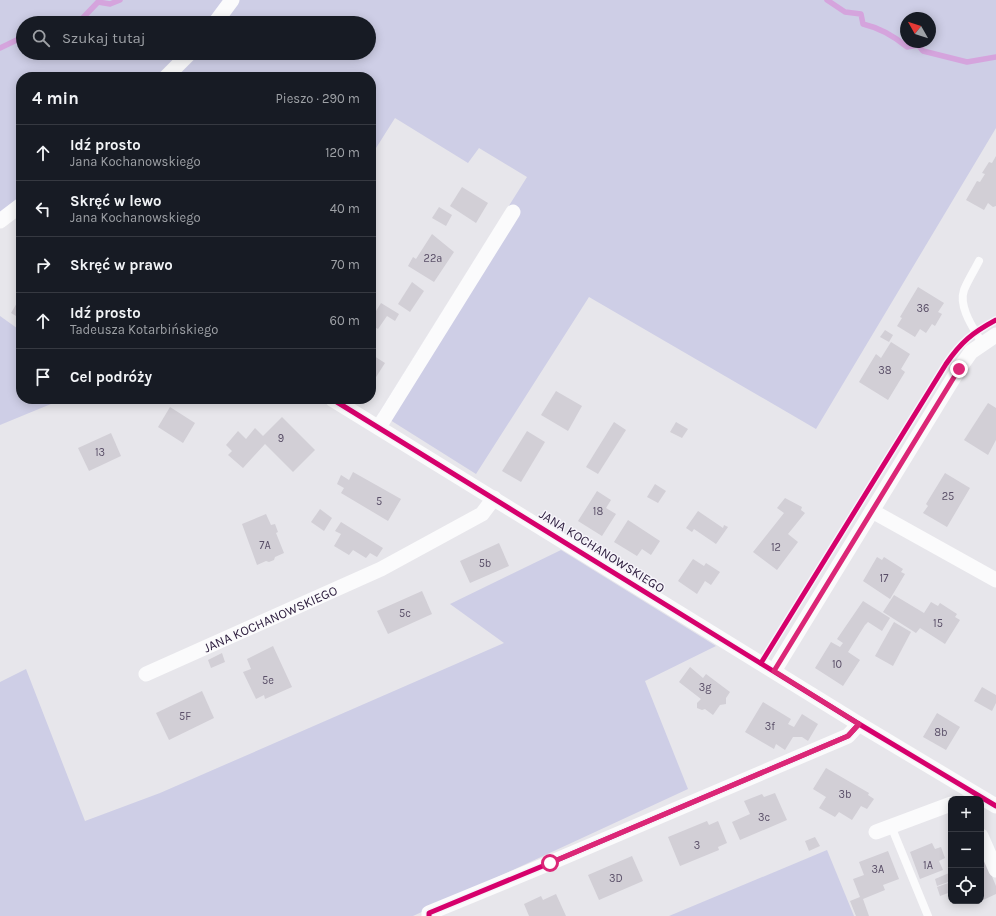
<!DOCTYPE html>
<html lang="pl">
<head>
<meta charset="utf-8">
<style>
	body { margin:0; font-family:Karla,sans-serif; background:#20242c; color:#f1f3f6 }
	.controls { position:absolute; right:12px; bottom:12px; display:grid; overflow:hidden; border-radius:8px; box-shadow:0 2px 10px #0003 }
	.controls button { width:36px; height:36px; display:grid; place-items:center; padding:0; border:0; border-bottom:1px solid #363941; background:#171b24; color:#f1f3f6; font:20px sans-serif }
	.compass { position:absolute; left:900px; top:12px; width:36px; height:36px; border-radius:50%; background:#171b24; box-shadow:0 2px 10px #0003; rotate:309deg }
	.stop { position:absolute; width:12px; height:12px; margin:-9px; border:3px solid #db2777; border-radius:50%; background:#fff }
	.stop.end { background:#db2777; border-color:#fff; box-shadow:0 1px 4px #0008 }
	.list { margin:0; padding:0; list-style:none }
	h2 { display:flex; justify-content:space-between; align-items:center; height:52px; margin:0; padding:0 16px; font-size:17px }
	h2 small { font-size:13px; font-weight:400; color:#9ea1a6 }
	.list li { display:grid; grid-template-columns:26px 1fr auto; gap:12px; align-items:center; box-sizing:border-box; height:56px; padding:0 16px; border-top:1px solid #363941 }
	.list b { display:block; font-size:15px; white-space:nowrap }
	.list p { margin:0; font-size:13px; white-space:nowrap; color:#9ea1a6 }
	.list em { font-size:13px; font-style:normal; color:#9ea1a6 }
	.icon { flex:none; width:22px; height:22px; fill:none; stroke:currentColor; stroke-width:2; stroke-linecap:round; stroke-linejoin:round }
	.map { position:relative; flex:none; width:996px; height:916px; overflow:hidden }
	.search { position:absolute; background:#171b24; box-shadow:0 2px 10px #0003; left:16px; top:16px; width:360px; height:44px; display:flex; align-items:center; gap:10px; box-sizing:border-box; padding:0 14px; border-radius:22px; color:#9ea1a6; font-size:15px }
	.panel { position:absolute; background:#171b24; box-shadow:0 2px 10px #0003; left:16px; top:72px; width:360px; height:332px; border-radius:16px }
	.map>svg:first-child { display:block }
	.green { fill:#cecee6; fill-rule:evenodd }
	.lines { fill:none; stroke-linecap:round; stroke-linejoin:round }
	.stream { stroke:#d5a4dd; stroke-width:5.5 }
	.building { fill:#d2cfd6 }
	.lane { stroke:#fbfbfc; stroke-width:8 }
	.street { stroke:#fbfbfc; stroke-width:15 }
	.cycleway-casing { stroke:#f6f4fa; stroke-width:8 }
	.cycleway { stroke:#d6006c; stroke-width:5 }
	.route { stroke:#db2777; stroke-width:5 }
	.labels { text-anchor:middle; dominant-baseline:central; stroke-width:3; stroke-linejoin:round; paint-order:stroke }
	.number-label { font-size:11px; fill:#594e67 }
	.street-label { font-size:13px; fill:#302141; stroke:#f6f4fa }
</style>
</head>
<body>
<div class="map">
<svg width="996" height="916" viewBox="0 0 996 916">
	<rect width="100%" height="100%" fill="#e7e6eb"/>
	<g class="green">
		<polygon points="0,0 225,0 208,23 23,23 23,53 180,53 157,77 21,77 21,198 0,213"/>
		<path d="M 233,0 L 996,0 L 996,128 L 816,429 L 589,297 L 476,474 L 379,413 L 527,177 L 479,148 L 468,163 L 395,118 L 371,156 L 371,77 L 175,77 L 193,53 L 369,53 L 369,23 L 216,23 ZM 906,18 L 930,18 L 930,42 L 906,42 Z"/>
		<polygon points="0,316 21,331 21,399 63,399 0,425"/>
		<polygon points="561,550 716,646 645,681 688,789 413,916 0,916 0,682 26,669 85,821 160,793 504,643 450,604"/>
		<polygon points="827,850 854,916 669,916"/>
	</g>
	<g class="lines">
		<g class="stream">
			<path d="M 827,0 L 845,12 L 861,14 L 863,24 C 880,28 894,36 907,47 L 918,45 L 923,51 L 967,62 L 996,57"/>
			<polyline points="78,23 98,2 110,4 120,0"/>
			<polyline points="0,48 23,37"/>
		</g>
	</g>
	<g class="building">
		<polygon points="996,156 996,206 993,207 988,203 984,210 966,200 977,181 980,182 985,174 982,173 989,162 992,163"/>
		<polygon points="462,187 488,203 476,223 450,206"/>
		<polygon points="439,207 452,215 446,226 432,218"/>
		<polygon points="432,234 454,252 434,282 408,266 413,257 416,259"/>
		<polygon points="412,282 424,291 410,312 398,304"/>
		<polygon points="918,287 944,303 938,312 942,314 935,326 932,324 926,333 920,329 915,337 897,326 902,318 900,317"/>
		<polygon points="21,296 21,319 11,313"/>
		<polygon points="381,303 399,314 395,321 387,316 378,329 371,325 371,319"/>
		<polygon points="885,330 893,335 889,342 880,337"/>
		<polygon points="891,342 910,354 901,369 905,372 888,400 859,382 876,354 881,358"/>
		<polygon points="371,354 385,363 371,385"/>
		<polygon points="556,391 582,406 568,431 541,415"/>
		<polygon points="988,403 996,408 996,440 988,455 964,440"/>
		<polygon points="170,407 195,423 183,443 158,427"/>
		<polygon points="282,417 315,450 293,472 265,444 243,468 228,455 232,451 226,445 238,431 246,439 255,428 263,436"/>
		<polygon points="614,422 626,430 598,474 586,467"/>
		<polygon points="676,422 688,429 682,438 670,432"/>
		<polygon points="527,431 545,442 521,482 502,471"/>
		<polygon points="111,433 121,456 89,471 78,448"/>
		<polygon points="353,472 401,499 388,521 341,493 344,488 337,484 341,475 349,480"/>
		<polygon points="945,473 970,488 947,527 923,513 928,506 926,504"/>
		<polygon points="655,484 666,491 658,503 647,497"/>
		<polygon points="597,491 611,500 606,508 616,514 602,536 578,521"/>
		<polygon points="785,498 802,507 801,510 805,513 788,534 798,542 777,570 753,552 784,513 777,508"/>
		<polygon points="320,509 332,518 324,531 311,522"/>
		<polygon points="698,511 723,528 724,525 728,527 716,544 694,529 692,532 686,528"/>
		<polygon points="266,514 271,525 275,524 278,532 276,533 284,553 275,557 274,560 269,562 266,561 257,565 242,524"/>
		<polygon points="628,520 660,541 651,555 642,549 637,556 614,542"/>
		<polygon points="341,522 383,548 377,557 370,553 366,558 353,550 349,555 334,546 341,534 335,531"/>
		<polygon points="499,543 509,566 470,583 460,561"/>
		<polygon points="877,557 882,560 884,557 903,569 901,572 905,574 890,599 863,581"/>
		<polygon points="693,559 704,566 706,563 720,572 711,585 705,581 697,594 678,581"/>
		<polygon points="422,591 432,614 388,634 377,611"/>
		<polygon points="894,595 924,613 931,602 938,606 940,603 957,614 955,617 960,620 945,644 920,628 916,633 883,612"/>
		<polygon points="863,601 890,618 882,631 868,622 865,625 848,652 860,660 843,686 815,668 831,642 840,647 843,643 837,639"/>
		<polygon points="894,622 911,632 893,666 875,656"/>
		<polygon points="273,646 292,687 265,699 264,695 256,699 243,672 251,669 247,659"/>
		<polygon points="222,653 225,662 211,668 208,660"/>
		<polygon points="690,667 703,678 706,674 730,692 726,698 726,704 720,705 713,715 705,709 702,710 697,708 697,703 701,699 679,682"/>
		<polygon points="982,687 996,695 996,703 992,711 974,701"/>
		<polygon points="202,691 214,718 169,740 156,713"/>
		<polygon points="763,702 791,719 788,724 794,727 802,714 818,724 808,741 802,737 793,737 785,750 776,744 774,749 745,732"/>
		<polygon points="937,713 960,727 946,750 923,737"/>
		<polygon points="826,768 869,793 868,795 874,799 867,809 861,806 852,820 839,812 835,817 819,808 826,797 813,789"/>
		<polygon points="775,793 787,820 740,840 732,822 750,814 744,801 762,794 764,797"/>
		<polygon points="707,821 709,825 718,821 727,843 718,847 719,850 680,866 668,837"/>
		<polygon points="815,837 820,846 809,851 805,841"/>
		<polygon points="932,843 935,849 941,847 945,858 939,861 943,870 920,879 910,852"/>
		<polygon points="888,851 899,879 883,885 885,890 863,899 869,916 856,916 850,901 860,897 853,879 864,875 859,862"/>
		<polygon points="983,855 996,886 996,894 981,901 981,856"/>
		<polygon points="632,856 643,881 599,900 588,875"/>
		<polygon points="949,873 951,881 937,886 935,879"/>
		<polygon points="951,882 951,892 940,896 937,887"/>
		<polygon points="556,894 566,916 529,916 524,904 541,896 543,900"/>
	</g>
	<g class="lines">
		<g class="lane">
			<path d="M 979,261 C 974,271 968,280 964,290 C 958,307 974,329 982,343"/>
			<polyline points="891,826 928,916"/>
		</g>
		<g class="street">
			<polyline points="215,23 232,0"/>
			<polyline points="166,77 190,53"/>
			<polyline points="0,221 21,205"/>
			<polyline points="332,399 859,724 996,806"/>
			<polyline points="379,427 513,212"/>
			<polyline points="872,511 996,580"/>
			<polyline points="774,671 959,369 971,352 996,335"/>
			<path id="s1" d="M 146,674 L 381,569 L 482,514 L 494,498"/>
			<polyline points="876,832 951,804"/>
			<polyline points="981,836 996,870"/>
			<polyline points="429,916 429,913 550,863 848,736 859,724"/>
		</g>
		<g class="cycleway-casing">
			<g id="cycleway">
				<polyline points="332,399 859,724 996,806"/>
				<path d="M 761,663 L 946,364 C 961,342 972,333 996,320"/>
				<polyline points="429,916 429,913 550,863 848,736 859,724"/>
			</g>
		</g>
		<use href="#cycleway" class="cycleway"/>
	</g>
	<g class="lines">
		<polyline class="route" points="550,863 848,736 859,724 774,671 959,369"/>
	</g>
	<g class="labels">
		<g class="number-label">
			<text x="433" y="258">22a</text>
			<text x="923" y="308">36</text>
			<text x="885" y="370">38</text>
			<text x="281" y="438">9</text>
			<text x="100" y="452">13</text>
			<text x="948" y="496">25</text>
			<text x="379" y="501">5</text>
			<text x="598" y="511">18</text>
			<text x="265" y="545">7A</text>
			<text x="776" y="547">12</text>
			<text x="485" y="563">5b</text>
			<text x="884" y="578">17</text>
			<text x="405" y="613">5c</text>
			<text x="938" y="623">15</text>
			<text x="837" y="664">10</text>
			<text x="268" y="680">5e</text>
			<text x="705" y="687">3g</text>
			<text x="185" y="716">5F</text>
			<text x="770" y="726">3f</text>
			<text x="941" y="732">8b</text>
			<text x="845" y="794">3b</text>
			<text x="764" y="817">3c</text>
			<text x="697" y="845">3</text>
			<text x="928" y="865">1A</text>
			<text x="878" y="869">3A</text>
			<text x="616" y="878">3D</text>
		</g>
		<g class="street-label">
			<text transform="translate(602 551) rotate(32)">JANA KOCHANOWSKIEGO</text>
			<text stroke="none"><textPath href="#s1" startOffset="136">JANA KOCHANOWSKIEGO</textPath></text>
		</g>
	</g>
</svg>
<div class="controls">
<button>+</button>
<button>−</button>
<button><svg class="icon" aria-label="locate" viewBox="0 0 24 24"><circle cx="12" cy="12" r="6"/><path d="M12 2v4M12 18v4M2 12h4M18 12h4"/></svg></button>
</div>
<svg class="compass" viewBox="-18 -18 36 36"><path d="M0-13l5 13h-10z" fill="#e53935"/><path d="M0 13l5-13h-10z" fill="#9ea1a6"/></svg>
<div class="stop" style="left:550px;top:863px"></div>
<div class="stop end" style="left:959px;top:369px"></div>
<div class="search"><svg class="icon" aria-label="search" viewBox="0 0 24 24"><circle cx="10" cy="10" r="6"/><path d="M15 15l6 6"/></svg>Szukaj tutaj</div>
<section class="panel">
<h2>4 min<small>Pieszo · 290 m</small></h2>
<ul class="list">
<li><svg class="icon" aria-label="ahead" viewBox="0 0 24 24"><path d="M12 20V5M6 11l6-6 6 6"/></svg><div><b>Idź prosto</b><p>Jana Kochanowskiego</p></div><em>120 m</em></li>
<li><svg class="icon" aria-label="left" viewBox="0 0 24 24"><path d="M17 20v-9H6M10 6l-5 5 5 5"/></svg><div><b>Skręć w lewo</b><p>Jana Kochanowskiego</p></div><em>40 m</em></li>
<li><svg class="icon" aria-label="right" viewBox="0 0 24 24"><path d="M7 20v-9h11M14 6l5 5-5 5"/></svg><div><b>Skręć w prawo</b></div><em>70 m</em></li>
<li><svg class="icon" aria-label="ahead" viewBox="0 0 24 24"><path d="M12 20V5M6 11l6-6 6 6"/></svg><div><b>Idź prosto</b><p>Tadeusza Kotarbińskiego</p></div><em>60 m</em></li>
<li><svg class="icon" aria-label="arrive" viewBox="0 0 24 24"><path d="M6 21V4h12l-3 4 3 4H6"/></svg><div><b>Cel podróży</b></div></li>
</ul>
</section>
</div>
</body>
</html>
